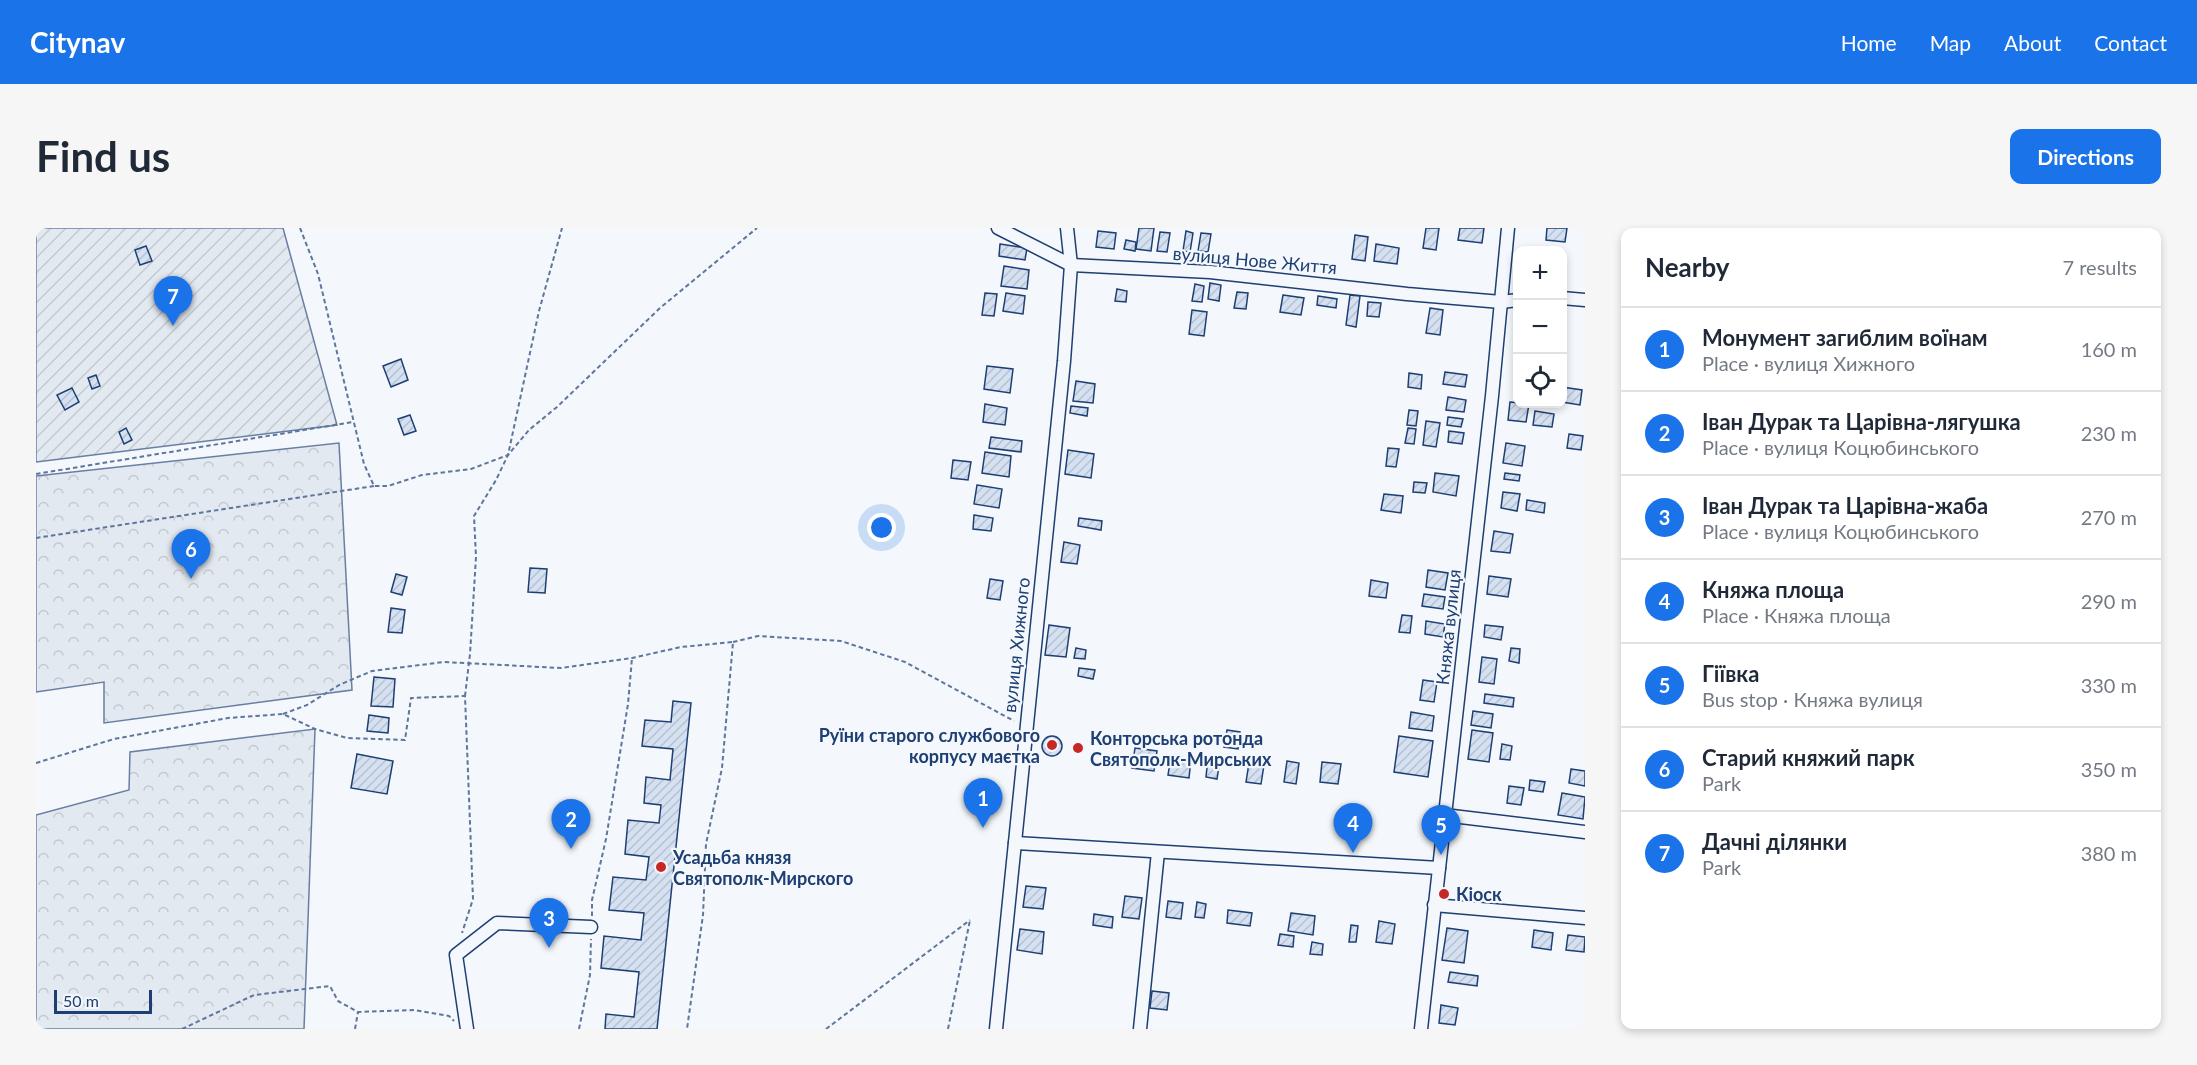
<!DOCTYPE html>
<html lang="en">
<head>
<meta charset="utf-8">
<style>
	body { margin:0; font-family:Lato,sans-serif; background:#f6f6f7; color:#1f2937 }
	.controls { position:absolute; right:18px; top:18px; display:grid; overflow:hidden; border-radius:12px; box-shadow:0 3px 9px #0003 }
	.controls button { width:54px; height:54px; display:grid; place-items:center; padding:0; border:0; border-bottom:2px solid #e0e1e3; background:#fff; color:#1f2937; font:30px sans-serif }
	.scale { position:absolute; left:18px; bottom:15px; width:98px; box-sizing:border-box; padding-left:6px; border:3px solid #1d3f73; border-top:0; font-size:16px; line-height:21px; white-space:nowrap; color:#1d3f73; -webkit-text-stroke:4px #f4f7fb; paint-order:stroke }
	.you { position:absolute; left:846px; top:300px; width:21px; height:21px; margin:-15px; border:4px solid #fff; border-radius:50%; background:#1a73e8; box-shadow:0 0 0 9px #1a73e833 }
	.badge { display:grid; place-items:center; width:39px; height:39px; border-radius:50%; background:#1a73e8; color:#fff; font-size:20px; font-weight:700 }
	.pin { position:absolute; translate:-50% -50px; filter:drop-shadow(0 2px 3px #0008) }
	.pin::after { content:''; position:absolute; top:32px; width:21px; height:18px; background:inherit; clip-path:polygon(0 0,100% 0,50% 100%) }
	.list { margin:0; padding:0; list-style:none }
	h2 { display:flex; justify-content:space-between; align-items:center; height:78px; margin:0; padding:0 24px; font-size:26px }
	h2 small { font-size:20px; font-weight:400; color:#747a83 }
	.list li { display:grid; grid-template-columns:39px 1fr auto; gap:18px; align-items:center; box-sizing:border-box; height:84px; padding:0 24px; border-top:2px solid #e0e1e3 }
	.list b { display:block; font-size:22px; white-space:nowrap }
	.list p { margin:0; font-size:20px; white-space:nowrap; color:#747a83 }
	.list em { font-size:20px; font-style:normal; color:#747a83 }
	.icon { flex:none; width:33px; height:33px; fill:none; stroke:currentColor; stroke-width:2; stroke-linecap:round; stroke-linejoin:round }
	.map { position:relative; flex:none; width:1549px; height:801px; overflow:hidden; border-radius:12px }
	header { display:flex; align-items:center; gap:36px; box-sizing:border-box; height:84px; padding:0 30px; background:#1a73e8; color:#fff }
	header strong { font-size:28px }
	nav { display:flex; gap:33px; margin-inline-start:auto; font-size:21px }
	.intro { display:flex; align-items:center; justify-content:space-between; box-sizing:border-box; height:144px; padding:0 36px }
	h1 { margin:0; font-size:42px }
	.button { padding:15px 27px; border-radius:12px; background:#1a73e8; color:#fff; font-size:21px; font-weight:700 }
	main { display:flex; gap:36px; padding:0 36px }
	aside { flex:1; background:#fff; border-radius:12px; box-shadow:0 3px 9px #0003 }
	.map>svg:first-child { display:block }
	.park { fill:url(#park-crowns); stroke:#687fa3; stroke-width:1.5 }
	.garden { fill:url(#garden-furrows); stroke:#687fa3; stroke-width:1.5 }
	.building { fill:url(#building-hatch); stroke:#1d3f73; stroke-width:1.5 }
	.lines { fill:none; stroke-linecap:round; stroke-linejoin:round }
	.minor-casing { stroke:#1d3f73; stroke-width:15 }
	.path { stroke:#5e769c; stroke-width:2; stroke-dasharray:4.5 3; stroke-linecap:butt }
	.minor { stroke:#f4f7fb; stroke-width:12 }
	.poi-dot { fill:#c62828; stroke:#f4f7fb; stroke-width:2 }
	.labels { text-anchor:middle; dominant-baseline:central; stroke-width:4.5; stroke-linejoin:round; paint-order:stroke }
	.street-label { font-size:18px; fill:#1d3f73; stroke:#f4f7fb }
	.poi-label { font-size:18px; font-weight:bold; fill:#1d3f73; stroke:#f4f7fb; text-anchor:start }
</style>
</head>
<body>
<header>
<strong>Citynav</strong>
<nav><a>Home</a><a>Map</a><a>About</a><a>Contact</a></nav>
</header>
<div class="intro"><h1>Find us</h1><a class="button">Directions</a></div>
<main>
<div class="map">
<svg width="1549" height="801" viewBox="0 0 1549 801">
	<defs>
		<pattern id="park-crowns" width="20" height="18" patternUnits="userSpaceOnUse" patternTransform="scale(1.5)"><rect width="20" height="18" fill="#e3e9f0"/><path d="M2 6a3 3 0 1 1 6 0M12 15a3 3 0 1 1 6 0" fill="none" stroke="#c2c9d1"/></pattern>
		<pattern id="garden-furrows" width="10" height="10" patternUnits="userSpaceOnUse" patternTransform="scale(1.5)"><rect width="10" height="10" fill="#e3e9f0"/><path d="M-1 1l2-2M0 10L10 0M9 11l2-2" fill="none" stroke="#c2c9d1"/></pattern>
		<pattern id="building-hatch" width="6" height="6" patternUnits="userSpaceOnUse" patternTransform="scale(1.5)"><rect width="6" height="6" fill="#d5e0f0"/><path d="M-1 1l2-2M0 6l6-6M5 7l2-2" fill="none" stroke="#b6c1d1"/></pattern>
	</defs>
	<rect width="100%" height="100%" fill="#f4f7fb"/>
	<g class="park">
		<polygon points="303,215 316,462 68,495 68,454 0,464 0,248"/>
		<polygon points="279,501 268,801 0,801 0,587 93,562 94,524"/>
	</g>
	<polygon class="garden" points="0,0 247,0 301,197 0,234"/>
	<g class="building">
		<polygon points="1103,0 1118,0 1115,23 1100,21"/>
		<polygon points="1390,0 1403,0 1400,22 1387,20"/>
		<polygon points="1424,0 1448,0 1446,15 1422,12"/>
		<polygon points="1511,0 1531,0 1529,14 1510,12"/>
		<polygon points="1062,3 1080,5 1078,21 1060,19"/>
		<polygon points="1150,3 1157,5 1154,24 1147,23"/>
		<polygon points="1124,4 1134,5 1131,24 1121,23"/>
		<polygon points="1165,5 1175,6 1172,24 1162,23"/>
		<polygon points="1319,7 1332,9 1329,33 1316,31"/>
		<polygon points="1090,12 1100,14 1099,23 1088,21"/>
		<polygon points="964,16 991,20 989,32 963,28"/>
		<polygon points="1340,16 1363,20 1361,36 1338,33"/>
		<polygon points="110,18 116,33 104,37 99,22"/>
		<polygon points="968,38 993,42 991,61 965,58"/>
		<polygon points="1174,55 1185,57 1183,73 1172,71"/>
		<polygon points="1159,56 1168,58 1166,74 1156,73"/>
		<polygon points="1081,61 1091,63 1090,74 1079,73"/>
		<polygon points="1201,64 1212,65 1210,81 1198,80"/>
		<polygon points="949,65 961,66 958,88 946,87"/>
		<polygon points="970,65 989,68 987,86 967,83"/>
		<polygon points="1247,67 1268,70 1265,87 1244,84"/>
		<polygon points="1314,67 1324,68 1320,99 1310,97"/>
		<polygon points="1282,68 1301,71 1300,80 1281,77"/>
		<polygon points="1332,74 1345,75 1343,89 1331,88"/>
		<polygon points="1394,80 1407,82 1404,107 1390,105"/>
		<polygon points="1156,82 1171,84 1168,108 1153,106"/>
		<polygon points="365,131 372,152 355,159 347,138"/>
		<polygon points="951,138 977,141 974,165 948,161"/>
		<polygon points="1409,144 1431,147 1429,159 1407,156"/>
		<polygon points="1373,145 1386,147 1385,161 1372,159"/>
		<polygon points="60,147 64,158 56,161 52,150"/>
		<polygon points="1040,153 1059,156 1057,175 1037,173"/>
		<polygon points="1526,159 1546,162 1544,177 1526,174"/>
		<polygon points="36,160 43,174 29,182 21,167"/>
		<polygon points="1412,169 1430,172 1428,184 1410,182"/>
		<polygon points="1474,174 1493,176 1490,194 1472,192"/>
		<polygon points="949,176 971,180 969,197 947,194"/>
		<polygon points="1035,178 1052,180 1051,188 1034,185"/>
		<polygon points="1373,182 1382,183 1380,198 1371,197"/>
		<polygon points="1499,183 1518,186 1516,199 1497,197"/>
		<polygon points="374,187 380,203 368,207 362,191"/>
		<polygon points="1412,189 1427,191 1425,199 1411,197"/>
		<polygon points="1390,193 1404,195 1400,219 1387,217"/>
		<polygon points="90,200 96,212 88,216 83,204"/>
		<polygon points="1372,200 1380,201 1378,216 1369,215"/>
		<polygon points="1413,203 1428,205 1426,216 1412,214"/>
		<polygon points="1533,206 1547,208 1545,222 1531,220"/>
		<polygon points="955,209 986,213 985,224 953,220"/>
		<polygon points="1470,215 1489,218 1486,238 1467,235"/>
		<polygon points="1352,220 1363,221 1360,239 1350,238"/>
		<polygon points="1032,222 1058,226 1055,250 1029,246"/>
		<polygon points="949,224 975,228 973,249 946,245"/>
		<polygon points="917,232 935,234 932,252 915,250"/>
		<polygon points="1399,245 1423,248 1420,268 1397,264"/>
		<polygon points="1469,245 1484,247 1483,253 1468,251"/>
		<polygon points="1378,254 1391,255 1389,265 1377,264"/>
		<polygon points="941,257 966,261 963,280 938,276"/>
		<polygon points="1467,264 1484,266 1481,283 1465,280"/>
		<polygon points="1348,266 1367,268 1365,285 1345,282"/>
		<polygon points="1491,272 1509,275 1508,285 1490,282"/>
		<polygon points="938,287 957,290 955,303 937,301"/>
		<polygon points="1043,290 1066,293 1065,302 1042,298"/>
		<polygon points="1458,303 1477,306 1474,325 1455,323"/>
		<polygon points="1028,314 1044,317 1041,336 1025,334"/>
		<polygon points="494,340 511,341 509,365 492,364"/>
		<polygon points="1392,342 1412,345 1409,362 1390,359"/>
		<polygon points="360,346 371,349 366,367 355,364"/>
		<polygon points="1453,348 1475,351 1472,369 1451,366"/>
		<polygon points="954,351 967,353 964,372 951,370"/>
		<polygon points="1335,352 1352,355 1350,370 1333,368"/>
		<polygon points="1388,366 1409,369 1407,381 1386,378"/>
		<polygon points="355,380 369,382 366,405 352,404"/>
		<polygon points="1366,387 1376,388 1374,405 1363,404"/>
		<polygon points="1390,393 1409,396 1407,409 1389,406"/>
		<polygon points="1013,397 1034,400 1030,429 1009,427"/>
		<polygon points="1449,397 1467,399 1465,412 1448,409"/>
		<polygon points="1040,420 1050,422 1049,431 1038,430"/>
		<polygon points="1475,420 1484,421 1483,435 1473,433"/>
		<polygon points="1446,429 1461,431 1458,456 1443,454"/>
		<polygon points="1043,440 1059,442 1057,451 1042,448"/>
		<polygon points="338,449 359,451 357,479 335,478"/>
		<polygon points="1387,452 1401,454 1398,474 1384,472"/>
		<polygon points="1449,466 1478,470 1477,479 1448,475"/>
		<polygon points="637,473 655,475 621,801 569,801 570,786 598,789 603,744 565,740 568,708 605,712 608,685 573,682 577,649 610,652 613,629 589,626 592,592 623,595 625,577 608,575 610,549 634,552 637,521 606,518 609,492 635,494"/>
		<polygon points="1437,483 1457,486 1455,500 1435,497"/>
		<polygon points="1375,484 1398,488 1396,503 1373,500"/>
		<polygon points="333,487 353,490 352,505 331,503"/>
		<polygon points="1191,502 1204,504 1202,521 1188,519"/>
		<polygon points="1436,502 1457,505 1453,534 1432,531"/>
		<circle cx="1016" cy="518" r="10"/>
		<polygon points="1363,508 1397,513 1392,549 1358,544"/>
		<polygon points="1466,516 1476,518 1474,532 1464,531"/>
		<polygon points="1099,520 1121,523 1118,543 1096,540"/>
		<polygon points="321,526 357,533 351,566 315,560"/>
		<polygon points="1135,528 1155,531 1153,550 1132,547"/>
		<polygon points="1172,530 1184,531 1181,551 1170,549"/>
		<polygon points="1251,533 1263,535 1260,556 1248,554"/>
		<polygon points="1286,534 1305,536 1302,556 1284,554"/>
		<polygon points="1213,535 1228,537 1225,556 1210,554"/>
		<polygon points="1535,541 1549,543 1549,558 1533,555"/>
		<polygon points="1494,552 1509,554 1507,564 1493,562"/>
		<polygon points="1473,558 1488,560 1485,577 1471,575"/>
		<polygon points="1526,565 1549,569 1547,591 1522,587"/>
		<polygon points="990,658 1010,660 1007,681 987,679"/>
		<polygon points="1089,668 1106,670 1103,691 1086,689"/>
		<polygon points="1132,673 1147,675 1145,691 1130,689"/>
		<polygon points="1161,674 1170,676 1168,690 1159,689"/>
		<polygon points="1192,682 1216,685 1214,698 1191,695"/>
		<polygon points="1255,685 1279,688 1277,707 1252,703"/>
		<polygon points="1058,686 1077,689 1076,700 1057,697"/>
		<polygon points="1343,693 1359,696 1356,716 1340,714"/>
		<polygon points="1315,697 1322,698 1320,714 1313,714"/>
		<polygon points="1411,700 1432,703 1428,735 1406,732"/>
		<polygon points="984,701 1008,704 1006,726 981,722"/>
		<polygon points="1498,702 1517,705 1515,722 1496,719"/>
		<polygon points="1244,706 1258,708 1257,719 1242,717"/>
		<polygon points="1532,707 1549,709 1548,724 1530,722"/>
		<polygon points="1276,714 1287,716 1286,727 1274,726"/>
		<polygon points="1414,744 1442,748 1441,758 1412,754"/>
		<polygon points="1116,763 1133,765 1131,782 1114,780"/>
		<polygon points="1405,777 1422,780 1419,797 1403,795"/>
	</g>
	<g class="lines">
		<g class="minor-casing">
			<g id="minor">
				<polyline points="962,0 1035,37 1174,44 1371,66 1465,74 1482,72"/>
				<polyline points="1526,70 1549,72"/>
				<polyline points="1408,587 1549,604"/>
				<polyline points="979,615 1403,640"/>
				<polyline points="1398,677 1549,690"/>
				<polyline points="431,801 420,727 461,695 555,699"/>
				<polyline points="960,801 1028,133 1035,37 1031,0"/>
				<polyline points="1104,801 1122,624"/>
				<polyline points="1385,801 1456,168 1472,0"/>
			</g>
		</g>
		<g class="path">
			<polyline points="264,0 282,46 328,236 338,258 352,258 386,247 435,241 472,227 493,202 521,179 624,80 721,0"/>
			<polyline points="0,246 317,194"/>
			<polyline points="0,310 338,258"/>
			<polyline points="697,414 722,408 805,413 869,434 978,493"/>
			<polyline points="429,468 434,426 440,329 438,288 460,252 472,227 503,83 526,0"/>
			<polyline points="247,486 271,477 303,457 336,443 408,434 525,440 596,430 645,419 697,414 686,540 670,616 667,687 651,801"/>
			<polyline points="0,535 78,511 192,490 247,486 279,501 311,510 369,512 375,470 429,468 437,671 426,705"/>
			<polyline points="556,688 556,672 570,611 592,476 596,430"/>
			<polyline points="146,801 218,767 294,758 302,773 322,784 378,782 413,788 418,793"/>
			<polyline points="319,801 322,784"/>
			<polyline points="543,801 554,747 555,711"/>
			<polyline points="790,801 934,692"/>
			<polyline points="912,801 934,692"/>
		</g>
		<use href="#minor" class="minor"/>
	</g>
	<g class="poi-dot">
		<circle cx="1016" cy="517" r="6"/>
		<circle cx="1042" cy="520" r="6"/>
		<circle cx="625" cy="639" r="6"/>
		<circle cx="1408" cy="666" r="6"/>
	</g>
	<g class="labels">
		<g class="street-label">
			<text transform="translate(1219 32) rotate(5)">вулиця Нове Життя</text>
			<text transform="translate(1412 399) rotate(-84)">Княжа вулиця</text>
			<text transform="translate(980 417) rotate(-84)">вулиця Хижного</text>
		</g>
		<g class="poi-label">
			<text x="1004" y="507" text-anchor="end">Руїни старого службового<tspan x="1004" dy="21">корпусу маєтка</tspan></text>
			<text x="1054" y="510">Конторська ротонда<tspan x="1054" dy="21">Святополк-Мирських</tspan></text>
			<text x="637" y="629">Усадьба князя<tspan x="637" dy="21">Святополк-Мирского</tspan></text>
			<text x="1420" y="666">Кіоск</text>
		</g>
	</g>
</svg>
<div class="controls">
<button>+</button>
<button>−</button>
<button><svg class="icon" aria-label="locate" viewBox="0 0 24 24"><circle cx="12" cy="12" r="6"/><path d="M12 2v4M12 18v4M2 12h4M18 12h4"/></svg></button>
</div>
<div class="scale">50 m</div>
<div class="you"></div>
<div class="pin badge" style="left:947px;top:600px">1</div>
<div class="pin badge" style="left:535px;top:621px">2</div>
<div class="pin badge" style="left:513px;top:720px">3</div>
<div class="pin badge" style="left:1317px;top:625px">4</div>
<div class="pin badge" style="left:1405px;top:627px">5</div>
<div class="pin badge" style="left:155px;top:351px">6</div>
<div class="pin badge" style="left:137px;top:98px">7</div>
</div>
<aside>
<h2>Nearby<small>7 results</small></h2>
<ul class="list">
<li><span class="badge">1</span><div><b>Монумент загиблим воїнам</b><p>Place · вулиця Хижного</p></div><em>160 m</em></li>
<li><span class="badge">2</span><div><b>Іван Дурак та Царівна-лягушка</b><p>Place · вулиця Коцюбинського</p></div><em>230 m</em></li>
<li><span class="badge">3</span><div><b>Іван Дурак та Царівна-жаба</b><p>Place · вулиця Коцюбинського</p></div><em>270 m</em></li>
<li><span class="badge">4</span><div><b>Княжа площа</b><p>Place · Княжа площа</p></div><em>290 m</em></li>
<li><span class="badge">5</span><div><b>Гіївка</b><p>Bus stop · Княжа вулиця</p></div><em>330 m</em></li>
<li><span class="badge">6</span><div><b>Старий княжий парк</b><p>Park</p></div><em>350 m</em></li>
<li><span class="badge">7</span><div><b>Дачні ділянки</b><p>Park</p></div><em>380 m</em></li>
</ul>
</aside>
</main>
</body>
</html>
